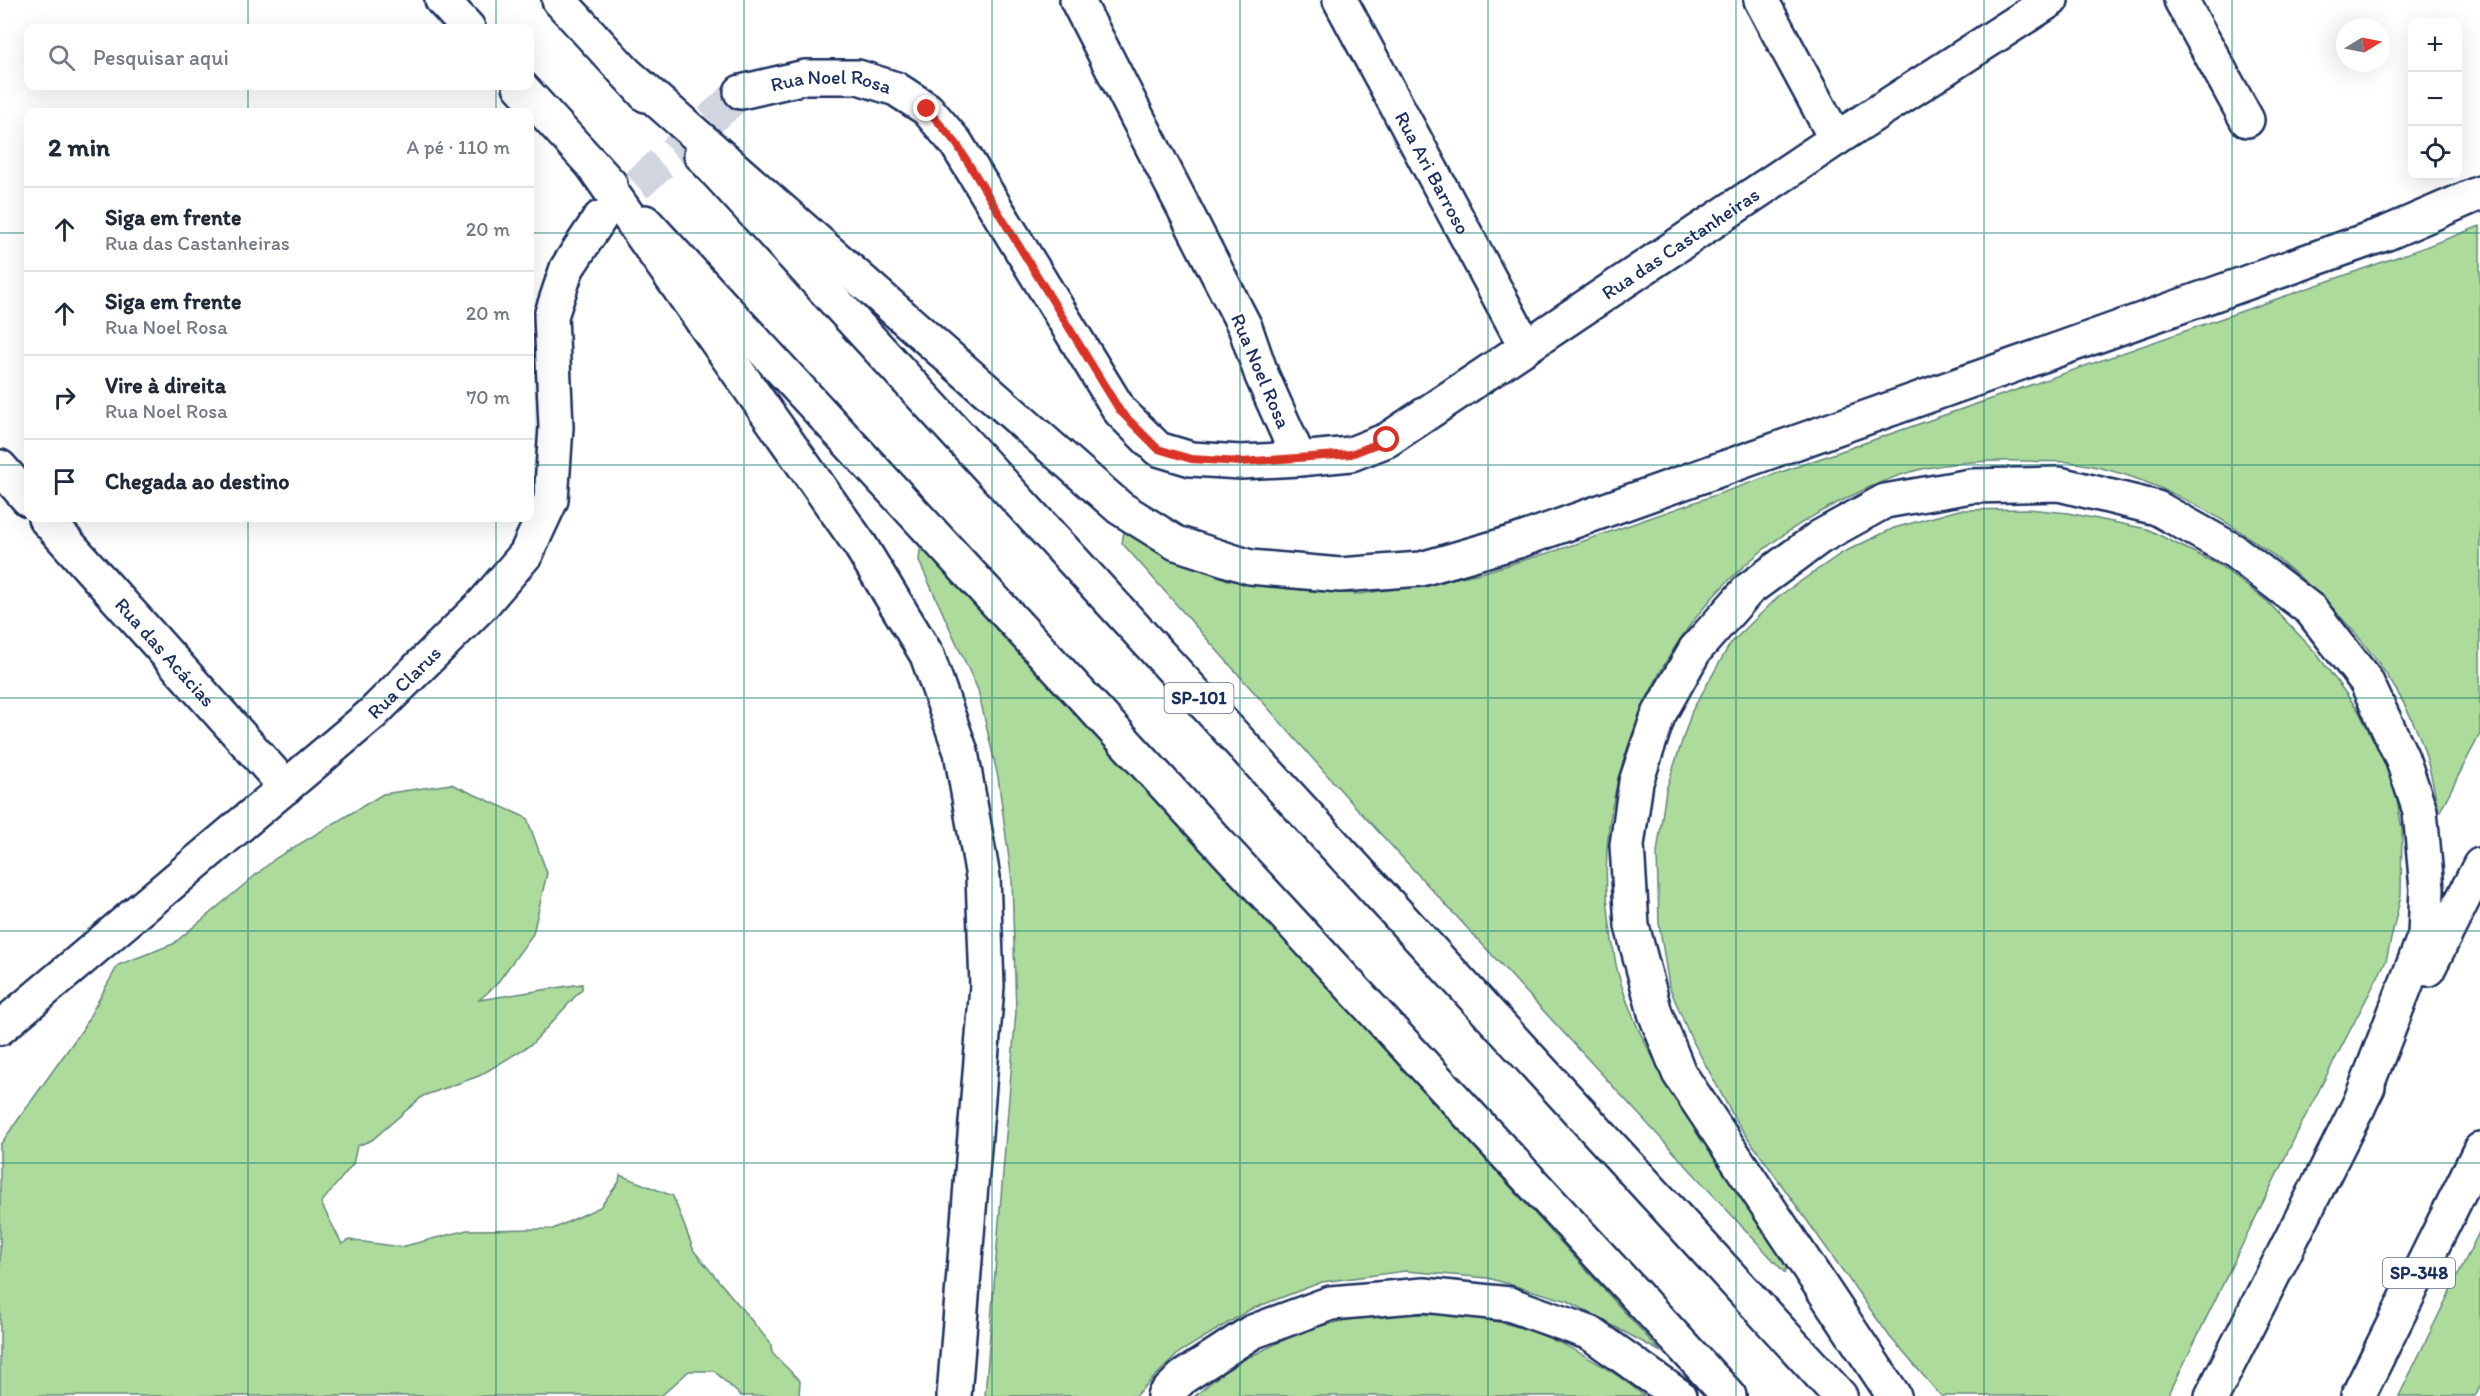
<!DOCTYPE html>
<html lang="pt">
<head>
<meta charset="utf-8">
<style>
	body { margin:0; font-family:Itim,sans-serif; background:#f6f6f7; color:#1f2937 }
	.controls { position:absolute; right:18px; top:18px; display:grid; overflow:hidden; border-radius:12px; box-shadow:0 6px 24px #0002 }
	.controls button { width:54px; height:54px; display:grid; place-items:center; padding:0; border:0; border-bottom:2px solid #e0e1e3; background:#fff; color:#1f2937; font:30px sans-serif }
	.compass { position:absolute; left:2336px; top:18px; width:54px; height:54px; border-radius:50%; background:#fff; box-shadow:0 6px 24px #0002; rotate:80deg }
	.stop { position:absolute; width:18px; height:18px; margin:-14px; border:4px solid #d93025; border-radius:50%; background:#fff }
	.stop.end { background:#d93025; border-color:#fff; box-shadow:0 2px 6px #0008 }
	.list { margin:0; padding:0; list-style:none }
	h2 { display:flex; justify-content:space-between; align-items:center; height:78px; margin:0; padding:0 24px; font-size:26px }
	h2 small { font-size:20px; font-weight:400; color:#747a83 }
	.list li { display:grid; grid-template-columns:39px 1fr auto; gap:18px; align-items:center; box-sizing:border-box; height:84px; padding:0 24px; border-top:2px solid #e0e1e3 }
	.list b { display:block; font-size:22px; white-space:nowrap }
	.list p { margin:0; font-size:20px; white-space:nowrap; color:#747a83 }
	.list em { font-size:20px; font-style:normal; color:#747a83 }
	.icon { flex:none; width:33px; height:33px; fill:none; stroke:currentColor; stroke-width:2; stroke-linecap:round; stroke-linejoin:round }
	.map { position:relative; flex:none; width:2480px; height:1396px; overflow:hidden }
	.search { position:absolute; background:#fff; box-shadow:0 6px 24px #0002; left:24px; top:24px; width:510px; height:66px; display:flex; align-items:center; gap:15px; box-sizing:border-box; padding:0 21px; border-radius:12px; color:#747a83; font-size:22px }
	.panel { position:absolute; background:#fff; box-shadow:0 6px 24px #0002; left:24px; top:108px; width:510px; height:414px; border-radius:12px }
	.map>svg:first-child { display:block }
	.green { fill:#addb9b; stroke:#64857c; stroke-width:1.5 }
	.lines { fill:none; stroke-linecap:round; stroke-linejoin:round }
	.minor-tunnel { stroke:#d1d5df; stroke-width:33; stroke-dasharray:33 16; stroke-linecap:butt }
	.minor-casing { stroke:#1b2f5e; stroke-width:38 }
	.trunk-casing { stroke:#1b2f5e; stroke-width:38 }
	.motorway-casing { stroke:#1b2f5e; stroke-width:38 }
	.minor { stroke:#fff; stroke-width:33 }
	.trunk { stroke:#fff; stroke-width:33 }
	.motorway { stroke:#fff; stroke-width:33 }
	.route { stroke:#d93025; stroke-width:8 }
	.grid { fill:none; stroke:#0f766e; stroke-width:1.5; stroke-opacity:0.55 }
	.labels { text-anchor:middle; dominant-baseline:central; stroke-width:4.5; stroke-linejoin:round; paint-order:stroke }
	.shield { fill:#fff; stroke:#5f6d8e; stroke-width:1.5 }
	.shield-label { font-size:18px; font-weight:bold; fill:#1b2f5e }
	.street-label { font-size:20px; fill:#1b2f5e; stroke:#fff }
</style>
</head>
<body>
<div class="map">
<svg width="2480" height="1396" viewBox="0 0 2480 1396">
	<rect width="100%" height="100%" fill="#fff"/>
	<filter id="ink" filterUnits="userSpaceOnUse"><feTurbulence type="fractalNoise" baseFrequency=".0167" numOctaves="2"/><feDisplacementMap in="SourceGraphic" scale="12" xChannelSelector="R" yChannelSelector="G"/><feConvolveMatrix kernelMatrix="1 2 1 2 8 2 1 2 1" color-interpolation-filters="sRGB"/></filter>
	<g filter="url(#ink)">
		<g class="green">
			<path d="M 2480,226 L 2480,734 L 2439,813 C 2433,784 2427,751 2414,724 C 2358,601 2205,481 2070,462 C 2057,461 2042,462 2028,461 C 1994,460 1961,461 1927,468 C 1900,473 1873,485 1849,497 C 1750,544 1680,616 1639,717 C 1608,795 1599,857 1612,940 C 1614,951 1615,962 1618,973 C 1635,1037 1671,1090 1707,1144 C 1734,1184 1760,1223 1787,1263 L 1785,1273 L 1352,803 L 1122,543 L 1124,531 L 1172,558 L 1228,580 L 1290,589 L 1359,594 L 1414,586 L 1481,573 L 1558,550 L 2420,249 Z"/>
			<polygon points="2028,509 2068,513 2147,529 2219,565 2268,602 2316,653 2358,710 2393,777 2402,829 2401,895 2386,961 2303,1121 2168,1396 1941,1396 1890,1337 1736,1121 1690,1036 1669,986 1659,923 1657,853 1666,790 1692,711 1730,644 1779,596 1842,553 1894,528 1959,510"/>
			<polygon points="921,541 1661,1352 1568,1301 1488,1278 1405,1271 1322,1282 1249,1310 1180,1352 1135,1396 985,1396 1016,1011 1012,881 998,777 978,690 919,561"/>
			<polygon points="451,784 527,818 547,873 533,934 495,986 479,1000 582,984 582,989 532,1044 479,1076 423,1096 372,1140 357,1146 353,1164 321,1203 342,1244 349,1240 401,1247 467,1230 553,1229 600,1207 619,1182 620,1175 673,1196 694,1251 771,1344 772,1353 800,1381 799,1396 741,1396 714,1371 689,1371 661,1396 0,1396 0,1145 82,1030 118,965 173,944 276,858 383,794"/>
			<polygon points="2480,1230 2480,1386 2475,1396 2399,1396"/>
			<path d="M 1377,1313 C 1422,1314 1470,1313 1515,1326 C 1556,1337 1612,1368 1644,1396 L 1195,1396 L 1229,1367 L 1304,1330 Z"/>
		</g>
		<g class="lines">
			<polyline class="minor-tunnel" points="600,218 741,92"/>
			<g class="minor-casing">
				<g id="minor">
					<path id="s1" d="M 1340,0 L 1526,347"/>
					<polyline points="1761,0 1836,139"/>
					<polyline points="2181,0 2247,120"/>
					<path id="s2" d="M 741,92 L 805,77 L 858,77 L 896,89 L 927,109 L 956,143 L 1120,411 L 1158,449 L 1191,459 L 1241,462 L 1299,459 L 1262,376 L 1245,327 L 1077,0"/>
					<path id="s3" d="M 1299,459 L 1351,454 L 1387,440 L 1836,139 L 2051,0"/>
					<polyline points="0,467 28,499"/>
					<path id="s4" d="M 45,518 L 286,787"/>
					<path id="s5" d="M 0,1028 L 372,714 L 484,603 L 526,554 L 551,500 L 556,427 L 551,316 L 567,268 L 600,218"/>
				</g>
			</g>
			<g class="trunk-casing">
				<g id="trunk">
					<polyline points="442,0 468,28"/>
					<polyline points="559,0 646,95"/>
					<polyline points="520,86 610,184"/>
					<polyline points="701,155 1840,1396"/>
					<polyline points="645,222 1729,1396"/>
				</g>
			</g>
			<g class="motorway-casing">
				<g id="motorway">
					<polyline points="626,73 1120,508 1176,543 1250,567 1340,575 1421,569 1518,541 2387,233 2480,193"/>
					<polyline points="591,163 860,545 927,655 961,752 983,877 987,986 954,1396"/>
					<polyline points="2428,969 2480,865"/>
					<polyline points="1164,1396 1183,1377 1252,1332 1331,1303 1424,1295 1509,1304 1590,1333 1679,1396"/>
					<polyline points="1894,1396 1679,1073 1655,1013 1632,926 1627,845 1636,782 1658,716 1695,650 1749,589 1820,537 1885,501 1971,486 2059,484 2157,508 2234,551 2311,610 2366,681 2402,758 2420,811 2427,889 2425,935 2358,1108"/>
					<polyline points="2212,1396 2368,1087"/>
					<polyline points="2358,1396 2480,1150"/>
				</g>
			</g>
			<use href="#minor" class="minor"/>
			<use href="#trunk" class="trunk"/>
			<use href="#motorway" class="motorway"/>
		</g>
	</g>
	<g class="lines" filter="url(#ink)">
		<polyline class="route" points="927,109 956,143 1120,411 1158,449 1191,459 1241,462 1351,454 1387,440"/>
	</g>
	<path class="grid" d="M 248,0 L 248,28M 496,0 L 496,28M 744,0 L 744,1396M 992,0 L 992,1396M 1240,0 L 1240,1396M 1488,0 L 1488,1396M 1736,0 L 1736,1396M 1984,0 L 1984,1396M 2232,0 L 2232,1396M 248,86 L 248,112M 496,86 L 496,112M 0,233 L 28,233M 530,233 L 2480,233M 0,465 L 28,465M 530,465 L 2480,465M 248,518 L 248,1396M 496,518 L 496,1396M 0,698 L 2480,698M 0,931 L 2480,931M 0,1163 L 2480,1163"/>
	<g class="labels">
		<g class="shield">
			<rect x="1164.5" y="683" width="69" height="30" rx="4.5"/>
			<rect x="2383" y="1258" width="72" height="30" rx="4.5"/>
		</g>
		<g class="shield-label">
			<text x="1199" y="698">SP-101</text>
			<text x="2419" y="1273">SP-348</text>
		</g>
		<g class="street-label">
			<text stroke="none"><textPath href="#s2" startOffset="92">Rua Noel Rosa</textPath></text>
			<text stroke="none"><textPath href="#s1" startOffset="196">Rua Ari Barroso</textPath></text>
			<text stroke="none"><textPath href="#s3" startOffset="444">Rua das Castanheiras</textPath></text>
			<text transform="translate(1261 371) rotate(67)">Rua Noel Rosa</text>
			<text stroke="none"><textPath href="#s4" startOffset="180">Rua das Acácias</textPath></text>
			<text stroke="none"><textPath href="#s5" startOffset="532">Rua Clarus</textPath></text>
		</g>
	</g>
</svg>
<div class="controls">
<button>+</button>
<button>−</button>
<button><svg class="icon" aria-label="locate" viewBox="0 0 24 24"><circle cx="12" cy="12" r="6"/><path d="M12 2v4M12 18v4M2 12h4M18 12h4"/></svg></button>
</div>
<svg class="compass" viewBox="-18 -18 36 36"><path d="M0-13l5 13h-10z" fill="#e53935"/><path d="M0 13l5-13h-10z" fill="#747a83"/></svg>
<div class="stop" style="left:1387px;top:440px"></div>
<div class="stop end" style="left:927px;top:109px"></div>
<div class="search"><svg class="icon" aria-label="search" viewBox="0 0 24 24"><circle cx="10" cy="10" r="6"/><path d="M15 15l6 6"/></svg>Pesquisar aqui</div>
<section class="panel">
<h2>2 min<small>A pé · 110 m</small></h2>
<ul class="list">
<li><svg class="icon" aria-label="ahead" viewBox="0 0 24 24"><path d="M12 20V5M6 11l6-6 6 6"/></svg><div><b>Siga em frente</b><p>Rua das Castanheiras</p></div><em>20 m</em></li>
<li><svg class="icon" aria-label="ahead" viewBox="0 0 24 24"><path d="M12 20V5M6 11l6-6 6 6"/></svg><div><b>Siga em frente</b><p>Rua Noel Rosa</p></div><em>20 m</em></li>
<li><svg class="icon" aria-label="right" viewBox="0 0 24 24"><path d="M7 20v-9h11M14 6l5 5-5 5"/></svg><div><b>Vire à direita</b><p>Rua Noel Rosa</p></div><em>70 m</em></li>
<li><svg class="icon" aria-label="arrive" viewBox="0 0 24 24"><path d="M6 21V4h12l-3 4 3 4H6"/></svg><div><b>Chegada ao destino</b></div></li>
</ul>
</section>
</div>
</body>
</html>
